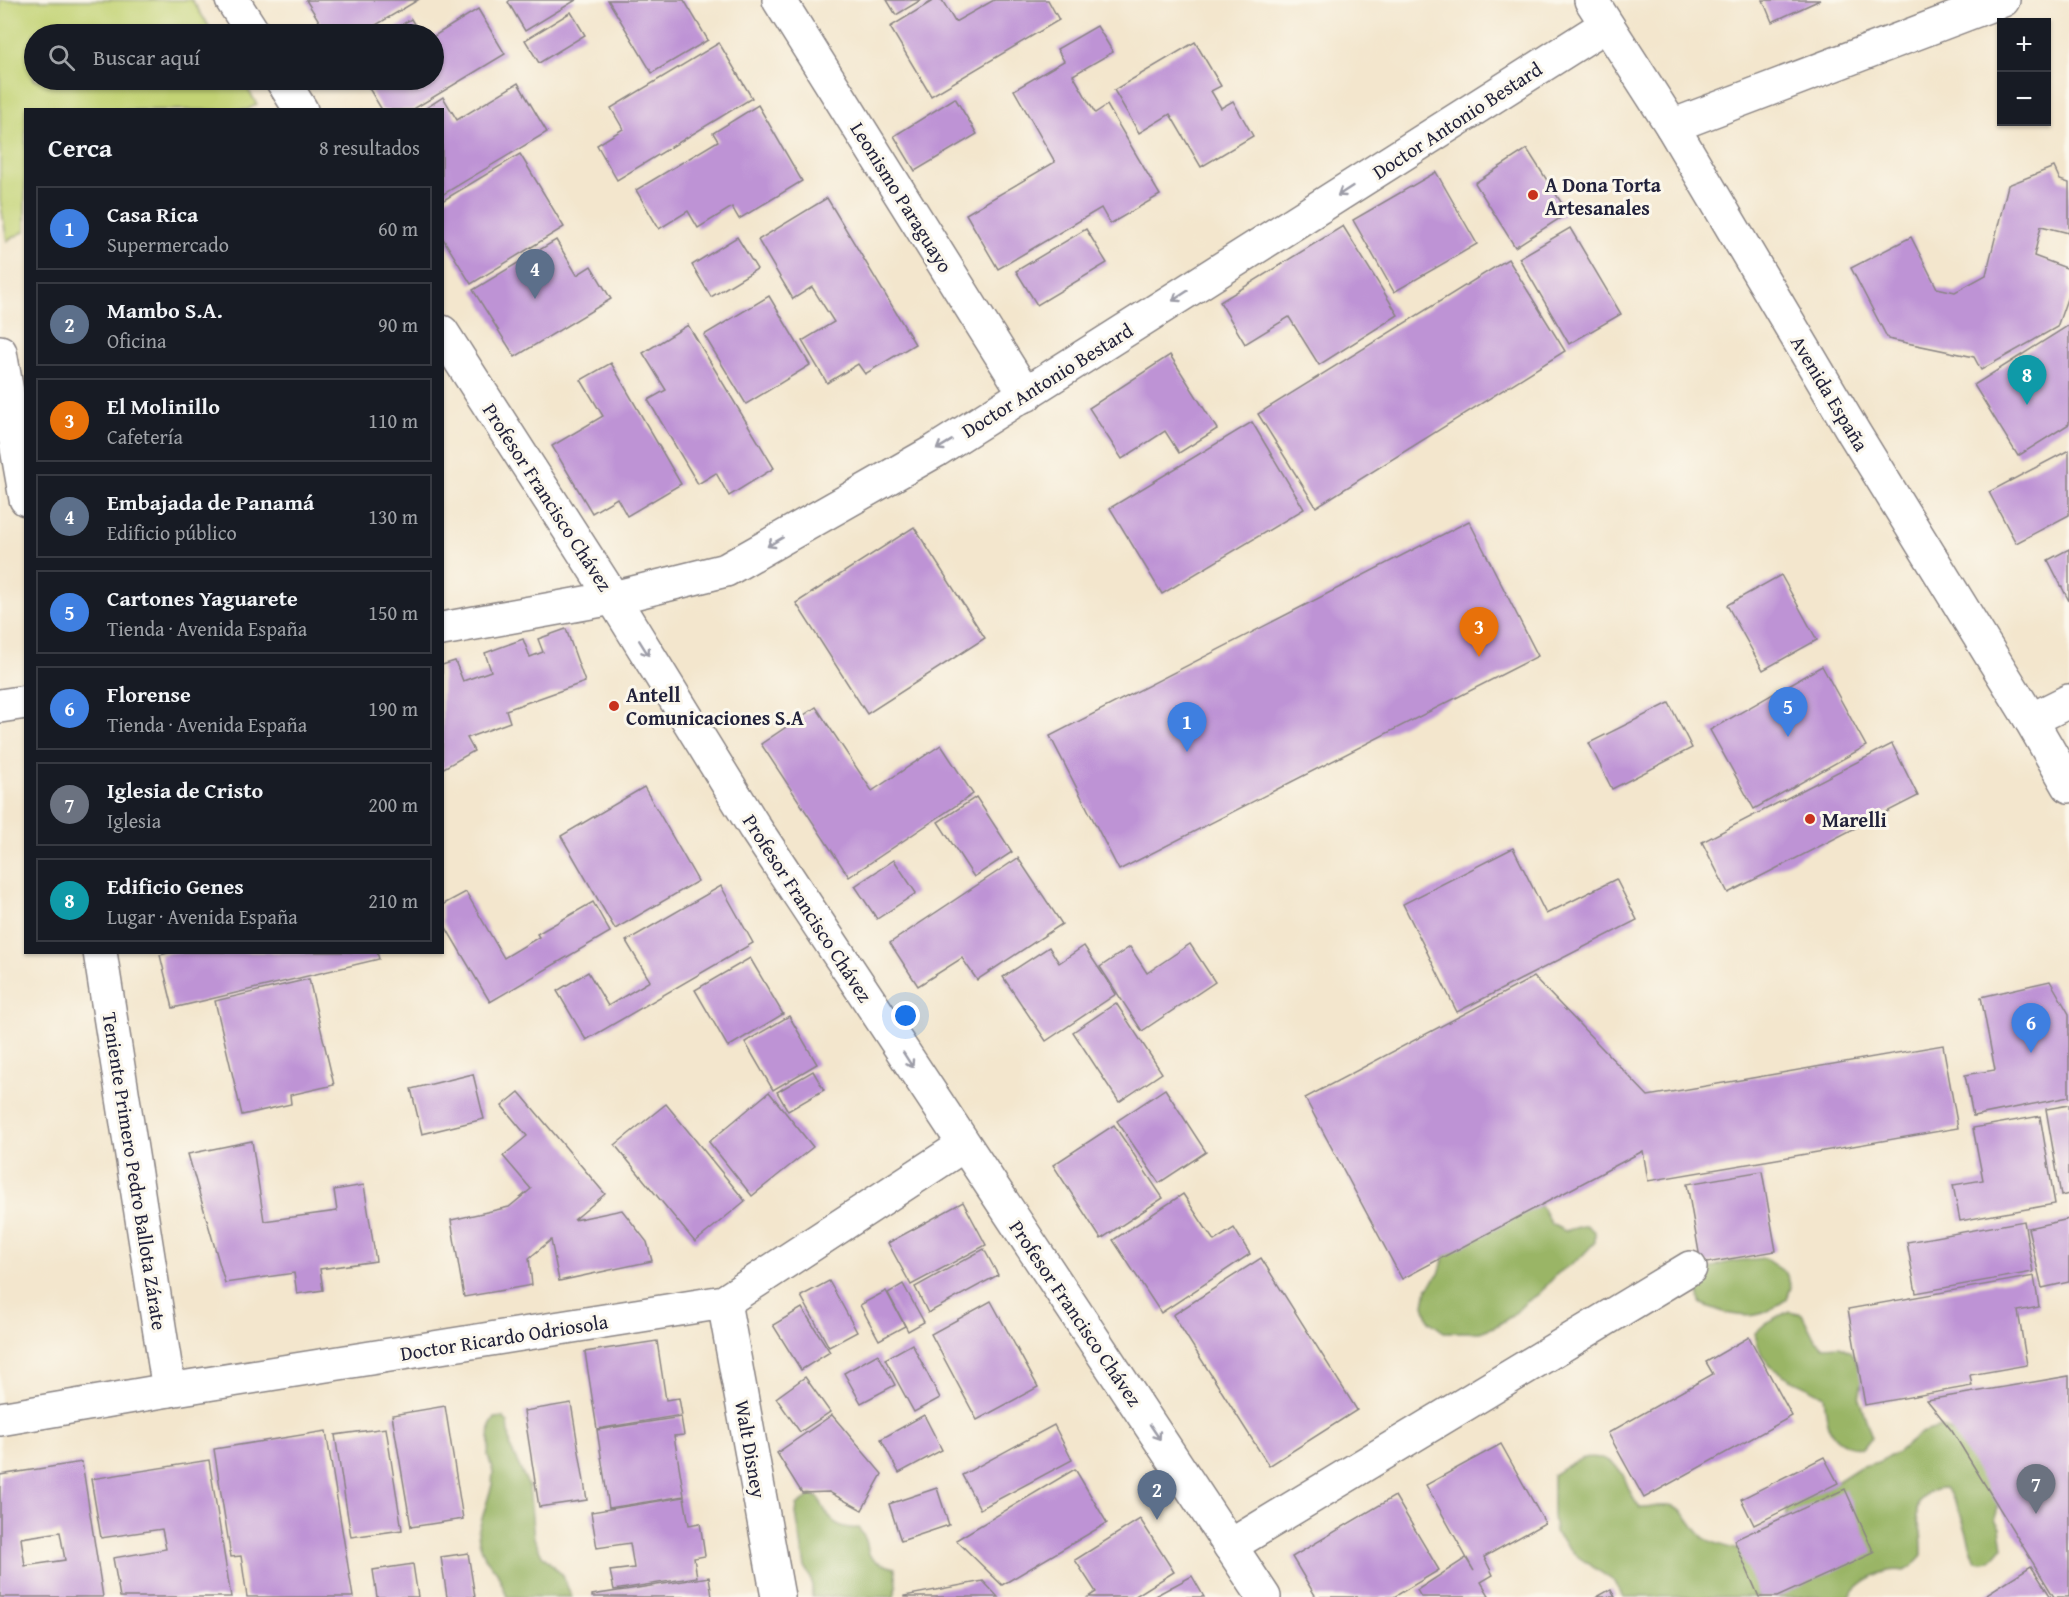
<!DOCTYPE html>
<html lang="es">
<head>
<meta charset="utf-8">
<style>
	body { margin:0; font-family:"Gentium Book Plus",serif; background:#242831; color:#f1f3f6 }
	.controls { position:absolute; right:18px; top:18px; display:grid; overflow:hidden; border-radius:0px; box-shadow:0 2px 4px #0004 }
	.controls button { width:54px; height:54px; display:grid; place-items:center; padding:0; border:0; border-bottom:2px solid #363941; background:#171b24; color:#f1f3f6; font:30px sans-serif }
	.you { position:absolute; left:906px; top:1016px; width:21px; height:21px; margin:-15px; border:4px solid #fff; border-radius:50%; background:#1a73e8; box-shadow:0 0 0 9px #1a73e833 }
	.badge { display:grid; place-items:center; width:39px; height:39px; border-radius:50%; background:#0b8043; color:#fff; font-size:20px; font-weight:700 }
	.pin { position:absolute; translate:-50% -50px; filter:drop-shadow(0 2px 3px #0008) }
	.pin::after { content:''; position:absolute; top:32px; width:21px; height:18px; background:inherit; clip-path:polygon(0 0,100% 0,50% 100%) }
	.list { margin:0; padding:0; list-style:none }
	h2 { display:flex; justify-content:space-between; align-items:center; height:78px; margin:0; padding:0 24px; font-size:26px }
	h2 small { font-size:20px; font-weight:400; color:#9ea1a6 }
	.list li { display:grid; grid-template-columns:39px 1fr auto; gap:18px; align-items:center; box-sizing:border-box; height:84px; margin:0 12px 12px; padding:0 12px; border:2px solid #363941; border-radius:0px }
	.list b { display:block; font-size:22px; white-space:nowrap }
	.list p { margin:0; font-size:20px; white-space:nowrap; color:#9ea1a6 }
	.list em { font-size:20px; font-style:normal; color:#9ea1a6 }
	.icon { flex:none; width:33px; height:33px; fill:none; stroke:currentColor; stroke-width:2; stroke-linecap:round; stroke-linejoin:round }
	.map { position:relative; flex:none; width:2069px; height:1597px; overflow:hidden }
	.search { position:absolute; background:#171b24; box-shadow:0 2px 4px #0004; left:24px; top:24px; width:420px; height:66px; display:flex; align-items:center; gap:15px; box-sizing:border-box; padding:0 21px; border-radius:33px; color:#9ea1a6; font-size:22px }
	.panel { position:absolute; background:#171b24; box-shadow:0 2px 4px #0004; left:24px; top:108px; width:420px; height:846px; border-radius:0px }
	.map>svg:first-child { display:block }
	.green { fill:#c3d375; stroke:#727a58; stroke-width:1.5 }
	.forest { fill:#9ab566; stroke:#5e6c50; stroke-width:1.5 }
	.building { fill:#be93d5; fill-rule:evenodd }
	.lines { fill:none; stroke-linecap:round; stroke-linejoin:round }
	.street-casing { stroke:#8a8484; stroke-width:36 }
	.secondary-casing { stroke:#8a8484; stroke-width:36 }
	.primary-casing { stroke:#8a8484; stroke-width:36 }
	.street { stroke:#fff; stroke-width:33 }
	.secondary { stroke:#fff; stroke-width:33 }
	.primary { stroke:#fff; stroke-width:33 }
	.oneway { stroke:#9c9ca7 }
	.poi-dot { fill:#c8321e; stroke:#fbf7ec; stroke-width:2 }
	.labels { text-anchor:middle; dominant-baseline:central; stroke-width:6; stroke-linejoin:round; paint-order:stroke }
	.street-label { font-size:20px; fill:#22223b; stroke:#fbf7ec }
	.poi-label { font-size:20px; font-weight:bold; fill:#22223b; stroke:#fbf7ec; text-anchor:start }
</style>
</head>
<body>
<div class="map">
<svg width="2069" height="1597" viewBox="0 0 2069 1597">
	<rect width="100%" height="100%" fill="#fbf7ec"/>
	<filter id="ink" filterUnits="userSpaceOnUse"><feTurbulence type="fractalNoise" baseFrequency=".0167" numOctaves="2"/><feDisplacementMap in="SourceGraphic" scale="12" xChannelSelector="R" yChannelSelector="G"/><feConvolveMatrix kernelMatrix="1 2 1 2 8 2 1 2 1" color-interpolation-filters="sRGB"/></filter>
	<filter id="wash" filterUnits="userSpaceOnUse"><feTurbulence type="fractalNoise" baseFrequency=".008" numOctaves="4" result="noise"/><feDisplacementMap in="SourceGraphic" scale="24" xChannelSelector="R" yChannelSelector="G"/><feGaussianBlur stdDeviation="1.35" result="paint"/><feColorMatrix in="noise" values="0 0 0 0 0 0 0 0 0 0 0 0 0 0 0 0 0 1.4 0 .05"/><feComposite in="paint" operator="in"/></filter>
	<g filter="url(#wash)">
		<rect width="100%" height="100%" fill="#f3e6cd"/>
		<polygon class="green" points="0,0 192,0 214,34 34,34 34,80 242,80 257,104 247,110 26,110 25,231 7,241 0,200"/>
		<g class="forest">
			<polygon points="1530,1199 1543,1209 1551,1224 1565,1231 1586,1225 1595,1232 1595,1242 1581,1257 1557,1274 1539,1294 1525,1303 1512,1316 1496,1326 1480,1332 1444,1332 1429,1321 1424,1305 1427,1289 1439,1274 1445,1255"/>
			<path d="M 1764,1258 L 1786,1273 L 1791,1287 L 1787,1299 C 1780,1303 1774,1309 1766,1312 C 1744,1321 1721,1312 1700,1303 C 1692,1259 1732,1262 1764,1258 Z"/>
			<path d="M 1789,1311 L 1802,1314 L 1814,1338 L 1824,1347 L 1840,1346 L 1851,1352 L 1863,1376 L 1859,1399 L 1872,1437 L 1862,1449 C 1827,1442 1828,1428 1824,1396 C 1794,1377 1761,1376 1755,1333 L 1766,1323 Z"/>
			<polygon points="503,1417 508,1423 511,1449 529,1487 534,1538 542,1555 562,1575 572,1597 507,1597 497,1572 485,1558 479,1541 478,1532 492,1485 493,1472 488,1455 490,1426 495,1418"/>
			<path d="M 1940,1427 L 1971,1438 L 2001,1496 L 1995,1519 L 2000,1528 L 2003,1547 C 1995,1557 1990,1565 1976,1561 C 1965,1536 1965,1510 1945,1488 C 1928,1487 1915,1500 1917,1518 C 1918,1523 1920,1527 1921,1532 C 1922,1540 1922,1548 1922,1556 L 1912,1567 L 1905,1571 C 1885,1567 1860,1580 1849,1597 L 1623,1597 L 1615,1582 L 1574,1554 L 1555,1532 L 1553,1516 L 1553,1475 C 1572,1463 1587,1450 1609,1462 C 1616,1466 1619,1468 1623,1475 C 1629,1487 1631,1498 1640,1508 C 1652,1509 1661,1503 1673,1507 C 1689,1512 1691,1527 1703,1537 C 1710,1543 1738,1550 1748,1551 L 1787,1520 L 1786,1509 L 1791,1500 L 1835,1483 L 1860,1467 L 1878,1462 L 1896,1453 L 1921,1433 Z"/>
			<path d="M 811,1495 L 819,1498 C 827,1517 835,1530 858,1528 C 878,1549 853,1557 895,1568 L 897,1585 L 894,1597 L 812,1597 L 812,1583 L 805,1567 L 796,1514 L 797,1505 Z"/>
		</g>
		<g id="blocks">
			<g class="building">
				<polygon points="306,0 418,0 361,34 327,34"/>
				<polygon points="510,0 576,0 525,31 508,2"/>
				<polygon points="608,0 684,0 708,40 652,73"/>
				<polygon points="887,0 921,0 896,15"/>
				<polygon points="934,0 942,0 955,22 994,0 1048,0 1059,20 931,96 890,27"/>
				<polygon points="1763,0 1820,0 1772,22"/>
				<polygon points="478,9 505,54 412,110 382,110 364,80 434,80 434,36"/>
				<polygon points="571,12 585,35 539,63 525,40"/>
				<polygon points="411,19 420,34 386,34"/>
				<polygon points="1097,26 1113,52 1073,75 1095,113 1107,105 1160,195 1110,224 1101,208 998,269 966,214 1055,162 1014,90 1064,61 1057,49"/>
				<polygon points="1195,42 1221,86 1211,91 1221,108 1233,101 1253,136 1201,167 1170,114 1139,133 1114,90"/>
				<polygon points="719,43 752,98 617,180 597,145 623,129 611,108"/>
				<polygon points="518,83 547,132 442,195 442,110 423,110 443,97 457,120"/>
				<polygon points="955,98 977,134 915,171 894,136"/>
				<polygon points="758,105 802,181 739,219 732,207 698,228 688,211 659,229 636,190 718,141 713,133"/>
				<polygon points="1527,149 1568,213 1515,247 1475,183"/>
				<polygon points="520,154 564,227 471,284 442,237 442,201"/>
				<polygon points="2054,167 2060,180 2069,183 2069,233 2041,226 2034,256 2069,269 2069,293 2057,327 1981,370 1974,357 1888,339 1851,268 1911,237 1937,288 1955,292 1986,275 2008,185"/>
				<polygon points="1436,172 1477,244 1394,292 1353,220"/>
				<polygon points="827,198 915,344 865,374 858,364 827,383 802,341 834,322 812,287 793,299 758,240"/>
				<polygon points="1343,226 1398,315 1319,365 1289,317 1245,344 1220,302"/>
				<polygon points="1570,228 1621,314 1569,344 1519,258"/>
				<polygon points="1086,229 1107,263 1037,305 1016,271"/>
				<polygon points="737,237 757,269 711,297 692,265"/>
				<polygon points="556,240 577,275 591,266 611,299 515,357 473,290"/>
				<polygon points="1508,259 1565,351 1316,507 1258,414"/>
				<polygon points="769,296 810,365 746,404 704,335"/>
				<polygon points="688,325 774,468 729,496 716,473 698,484 648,400 666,390 643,353"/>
				<polygon points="2069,325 2069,424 2018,456 1974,385"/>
				<polygon points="1170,355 1217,429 1179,453 1165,431 1122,459 1089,408"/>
				<polygon points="611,363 681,484 627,516 617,498 592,513 552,446 603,416 581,380"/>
				<polygon points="1252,422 1304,509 1162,594 1110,508"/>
				<polygon points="2069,450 2069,515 2016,543 1989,492"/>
				<polygon points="1469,521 1538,656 1119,870 1050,736"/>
				<polygon points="914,527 985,638 867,714 796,603"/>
				<polygon points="2069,549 2069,601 2048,560"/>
				<polygon points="1781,575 1817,640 1763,670 1727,605"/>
				<polygon points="566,629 585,682 506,710 510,722 467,738 474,751 442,769 442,665 455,661 463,681 491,671 485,653 523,639 530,657 543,652 538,639"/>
				<polygon points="1822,666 1866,746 1754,809 1710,730"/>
				<polygon points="1669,703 1692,748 1612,789 1589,743"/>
				<polygon points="816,707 872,791 941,745 973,794 849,877 761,744"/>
				<polygon points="1892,744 1918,796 1728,893 1702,842"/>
				<polygon points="644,787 698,881 615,929 561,836"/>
				<polygon points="976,797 1012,852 974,877 938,822"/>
				<polygon points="1513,848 1546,914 1616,879 1637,920 1457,1012 1403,904"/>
				<polygon points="1018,858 1062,924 977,980 962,958 918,986 890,943"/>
				<polygon points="894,860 916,893 877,919 855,886"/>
				<polygon points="721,886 753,943 586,1040 557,991 588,972 608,1006 650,981 626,941"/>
				<polygon points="466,892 504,958 539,937 537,934 593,902 610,932 490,1002 442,921 442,905"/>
				<polygon points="1190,944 1215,982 1142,1031 1100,967 1130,947 1147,973"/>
				<polygon points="1084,946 1116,994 1046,1041 1003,977 1049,947 1059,963"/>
				<polygon points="172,952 377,952 379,959 173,1008 160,955"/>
				<polygon points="750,958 783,1014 728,1047 695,990"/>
				<polygon points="1534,977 1648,1096 1943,1045 1958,1128 1648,1181 1643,1151 1402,1279 1305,1098"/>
				<polygon points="309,979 334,1085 290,1095 291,1104 242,1115 215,1001"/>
				<polygon points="2050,981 2069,1014 2069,1097 1973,1116 1965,1075 1995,1070 1981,997"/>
				<polygon points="1116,1003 1162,1073 1119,1102 1073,1032"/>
				<polygon points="789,1016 817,1064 773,1090 745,1042"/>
				<polygon points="813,1071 824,1090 788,1111 777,1092"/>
				<polygon points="473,1074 484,1119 422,1134 411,1089"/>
				<polygon points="1165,1089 1206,1152 1159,1183 1117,1121"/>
				<polygon points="519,1092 605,1194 574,1220 622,1210 647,1242 652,1261 559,1281 551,1240 529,1258 532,1285 464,1297 451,1220 509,1207 531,1189 503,1156 527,1136 502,1106"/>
				<polygon points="769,1092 813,1147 752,1196 709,1142"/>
				<polygon points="666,1104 745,1201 695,1242 615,1145"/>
				<polygon points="2069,1105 2069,1194 2061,1196 2046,1109"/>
				<polygon points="2040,1116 2055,1204 1960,1221 1953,1185 1983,1180 1973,1128"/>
				<polygon points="1114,1125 1163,1198 1101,1239 1053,1165"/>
				<polygon points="252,1141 264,1221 337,1211 334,1190 364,1185 376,1261 320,1269 323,1290 297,1294 294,1273 225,1283 188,1154"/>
				<polygon points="1762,1171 1776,1251 1701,1264 1687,1184"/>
				<polygon points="1183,1194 1214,1241 1234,1228 1250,1254 1161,1313 1113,1240"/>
				<polygon points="963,1202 986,1245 911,1285 888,1243"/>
				<polygon points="2069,1219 2069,1282 2042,1288 2028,1228"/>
				<polygon points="2024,1221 2033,1272 1916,1293 1907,1242"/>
				<polygon points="984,1249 998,1275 928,1313 915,1287"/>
				<polygon points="1261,1258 1357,1410 1269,1466 1173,1315"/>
				<polygon points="2034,1276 2039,1307 2018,1311 2027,1365 1970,1375 1972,1386 1865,1405 1848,1309"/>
				<polygon points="829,1281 857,1332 829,1347 801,1296"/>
				<polygon points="903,1284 924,1322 908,1331 888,1293"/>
				<polygon points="886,1291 905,1326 879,1340 860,1305"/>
				<polygon points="991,1301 1038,1387 977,1420 931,1334"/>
				<polygon points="802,1308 830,1352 801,1370 773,1325"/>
				<polygon points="1749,1337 1792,1416 1644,1498 1608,1433 1713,1374 1706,1362"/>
				<polygon points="657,1341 666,1400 679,1398 682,1415 597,1429 585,1352"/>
				<polygon points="912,1344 940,1398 914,1412 885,1359"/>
				<polygon points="878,1354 895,1385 861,1403 844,1373"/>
				<polygon points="2069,1376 2069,1597 2054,1597 1952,1431 1927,1400"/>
				<polygon points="805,1377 830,1412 800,1432 776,1398"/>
				<polygon points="571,1403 587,1500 539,1507 524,1411"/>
				<polygon points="445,1406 463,1519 411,1527 392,1415"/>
				<polygon points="832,1415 882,1474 862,1510 829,1492 802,1493 777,1453"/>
				<polygon points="924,1415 942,1450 899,1473 881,1439"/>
				<polygon points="681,1417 684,1435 674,1436 684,1496 609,1508 597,1430"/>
				<polygon points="1054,1425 1072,1460 980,1509 962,1475"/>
				<polygon points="386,1428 402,1530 351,1537 335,1435"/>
				<polygon points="326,1431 353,1597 247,1597 241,1556 231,1557 214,1449"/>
				<polygon points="1501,1444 1545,1523 1484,1557 1493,1575 1481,1582 1490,1597 1421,1597 1417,1590 1466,1558 1474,1571 1426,1485"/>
				<polygon points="1824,1457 1838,1483 1754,1525 1741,1499"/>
				<polygon points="209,1460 231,1597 120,1597 113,1558 166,1549 162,1529 101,1538 91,1479"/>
				<path d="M 82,1462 L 103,1597 L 0,1597 L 0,1475 ZM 60,1532 L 65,1560 L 25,1566 L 21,1538 Z"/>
				<polygon points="1075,1469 1107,1523 1002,1585 956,1540"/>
				<polygon points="937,1488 949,1525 901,1541 889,1504"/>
				<polygon points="1845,1489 1874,1553 1777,1597 1759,1597 1734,1540"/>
				<polygon points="1395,1496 1439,1570 1394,1597 1316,1597 1292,1557"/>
				<polygon points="684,1497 689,1525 700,1523 705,1556 694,1558 697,1577 614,1590 610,1571 634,1568 630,1543 597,1548 591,1512"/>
				<polygon points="1140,1519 1174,1572 1134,1597 1088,1597 1096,1592 1075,1560"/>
				<polygon points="468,1553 475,1597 447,1597 441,1557"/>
				<polygon points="413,1564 418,1597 377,1597 373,1570"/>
				<polygon points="2031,1566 2051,1597 1982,1597"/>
				<polygon points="1192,1576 1204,1597 1153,1597"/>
				<polygon points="709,1577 712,1597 592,1597 592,1595"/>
				<polygon points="983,1581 998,1597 904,1597 904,1596"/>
				<polygon points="1611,1589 1615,1597 1597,1597"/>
			</g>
		</g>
	</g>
	<g filter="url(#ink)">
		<use href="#blocks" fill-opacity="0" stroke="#8a8484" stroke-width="1.5"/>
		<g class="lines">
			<g class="street-casing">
				<g id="street">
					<polyline points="232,0 254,34"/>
					<polyline points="779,0 1026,395"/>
					<polyline points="282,80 301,110"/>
					<polyline points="1672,126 2003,0"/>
					<polyline points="442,332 613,598 442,629"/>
					<polyline points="0,352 26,499"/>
					<polyline points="0,706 26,702"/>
					<polyline points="100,952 169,1390"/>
					<polyline points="724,1302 778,1597"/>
					<polyline points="0,1419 169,1390 724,1302 964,1145"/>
					<polyline points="1230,1546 1690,1268"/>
				</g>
			</g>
			<g class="secondary-casing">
				<g id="secondary">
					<polyline points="2031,720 2069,701"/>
					<polyline points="1264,1597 755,828 613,598 726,570 935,451 1606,25"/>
				</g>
			</g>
			<g class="primary-casing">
				<polyline id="primary" points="1591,0 1672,126 1854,433 2031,720 2069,786"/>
			</g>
			<use href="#street" class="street"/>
			<use href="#secondary" class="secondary"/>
			<use href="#primary" class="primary"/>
		</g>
		<defs><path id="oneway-shaft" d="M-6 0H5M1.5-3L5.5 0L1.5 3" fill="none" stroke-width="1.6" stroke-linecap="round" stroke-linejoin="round" transform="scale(1.5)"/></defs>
		<g class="oneway">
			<use href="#oneway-shaft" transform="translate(1345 191) rotate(147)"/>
			<use href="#oneway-shaft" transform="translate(1180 296) rotate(147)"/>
			<use href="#oneway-shaft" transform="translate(944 445) rotate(149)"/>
			<use href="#oneway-shaft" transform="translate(775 542) rotate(150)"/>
			<use href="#oneway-shaft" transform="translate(644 648) rotate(58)"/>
			<use href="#oneway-shaft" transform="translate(908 1060) rotate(57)"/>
			<use href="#oneway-shaft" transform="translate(1155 1432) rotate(56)"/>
		</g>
	</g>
	<g class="poi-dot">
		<circle cx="1533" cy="195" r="6"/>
		<circle cx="614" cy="706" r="6"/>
		<circle cx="1810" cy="819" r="6"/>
	</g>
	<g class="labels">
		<g class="street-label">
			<text transform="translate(1457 120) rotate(-33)">Doctor Antonio Bestard</text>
			<text transform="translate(902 197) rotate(58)">Leonismo Paraguayo</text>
			<text transform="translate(1047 380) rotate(-32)">Doctor Antonio Bestard</text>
			<text transform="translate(1830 393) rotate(59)">Avenida España</text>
			<text transform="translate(548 497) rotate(57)">Profesor Francisco Chávez</text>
			<text transform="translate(808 908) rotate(57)">Profesor Francisco Chávez</text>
			<text transform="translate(135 1171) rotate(81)">Teniente Primero Pedro Ballota Zárate</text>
			<text transform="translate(1076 1313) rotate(56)">Profesor Francisco Chávez</text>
			<text transform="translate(504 1337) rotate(-9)">Doctor Ricardo Odriosola</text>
			<text transform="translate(751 1449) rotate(80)">Walt Disney</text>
		</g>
		<g class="poi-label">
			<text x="1545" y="184">A Dona Torta<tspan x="1545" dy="23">Artesanales</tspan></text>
			<text x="626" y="694">Antell<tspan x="626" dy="23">Comunicaciones S.A</tspan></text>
			<text x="1822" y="819">Marelli</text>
		</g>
	</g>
</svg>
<div class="controls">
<button>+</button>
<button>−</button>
</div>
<div class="you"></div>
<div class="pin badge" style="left:1187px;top:752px;background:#3f7fe0">1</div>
<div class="pin badge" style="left:1157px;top:1520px;background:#5c6f8a">2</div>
<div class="pin badge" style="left:1479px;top:657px;background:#e8710a">3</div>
<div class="pin badge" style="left:535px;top:299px;background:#5c6f8a">4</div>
<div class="pin badge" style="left:1788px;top:737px;background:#3f7fe0">5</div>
<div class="pin badge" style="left:2031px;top:1053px;background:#3f7fe0">6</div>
<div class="pin badge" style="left:2036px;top:1514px;background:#6b7280">7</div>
<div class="pin badge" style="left:2027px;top:405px;background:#0f9aa8">8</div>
<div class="search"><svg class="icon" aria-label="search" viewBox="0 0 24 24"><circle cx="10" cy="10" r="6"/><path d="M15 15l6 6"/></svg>Buscar aquí</div>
<section class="panel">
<h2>Cerca<small>8 resultados</small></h2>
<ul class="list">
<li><span class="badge" style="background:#3f7fe0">1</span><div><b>Casa Rica</b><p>Supermercado</p></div><em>60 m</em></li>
<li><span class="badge" style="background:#5c6f8a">2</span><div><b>Mambo S.A.</b><p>Oficina</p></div><em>90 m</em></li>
<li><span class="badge" style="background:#e8710a">3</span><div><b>El Molinillo</b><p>Cafetería</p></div><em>110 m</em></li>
<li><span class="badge" style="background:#5c6f8a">4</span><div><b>Embajada de Panamá</b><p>Edificio público</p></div><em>130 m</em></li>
<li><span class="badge" style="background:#3f7fe0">5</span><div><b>Cartones Yaguarete</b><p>Tienda · Avenida España</p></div><em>150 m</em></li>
<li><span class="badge" style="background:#3f7fe0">6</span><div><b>Florense</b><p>Tienda · Avenida España</p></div><em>190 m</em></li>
<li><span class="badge" style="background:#6b7280">7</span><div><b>Iglesia de Cristo</b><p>Iglesia</p></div><em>200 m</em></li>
<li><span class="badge" style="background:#0f9aa8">8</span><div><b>Edificio Genes</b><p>Lugar · Avenida España</p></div><em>210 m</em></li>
</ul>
</section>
</div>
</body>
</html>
